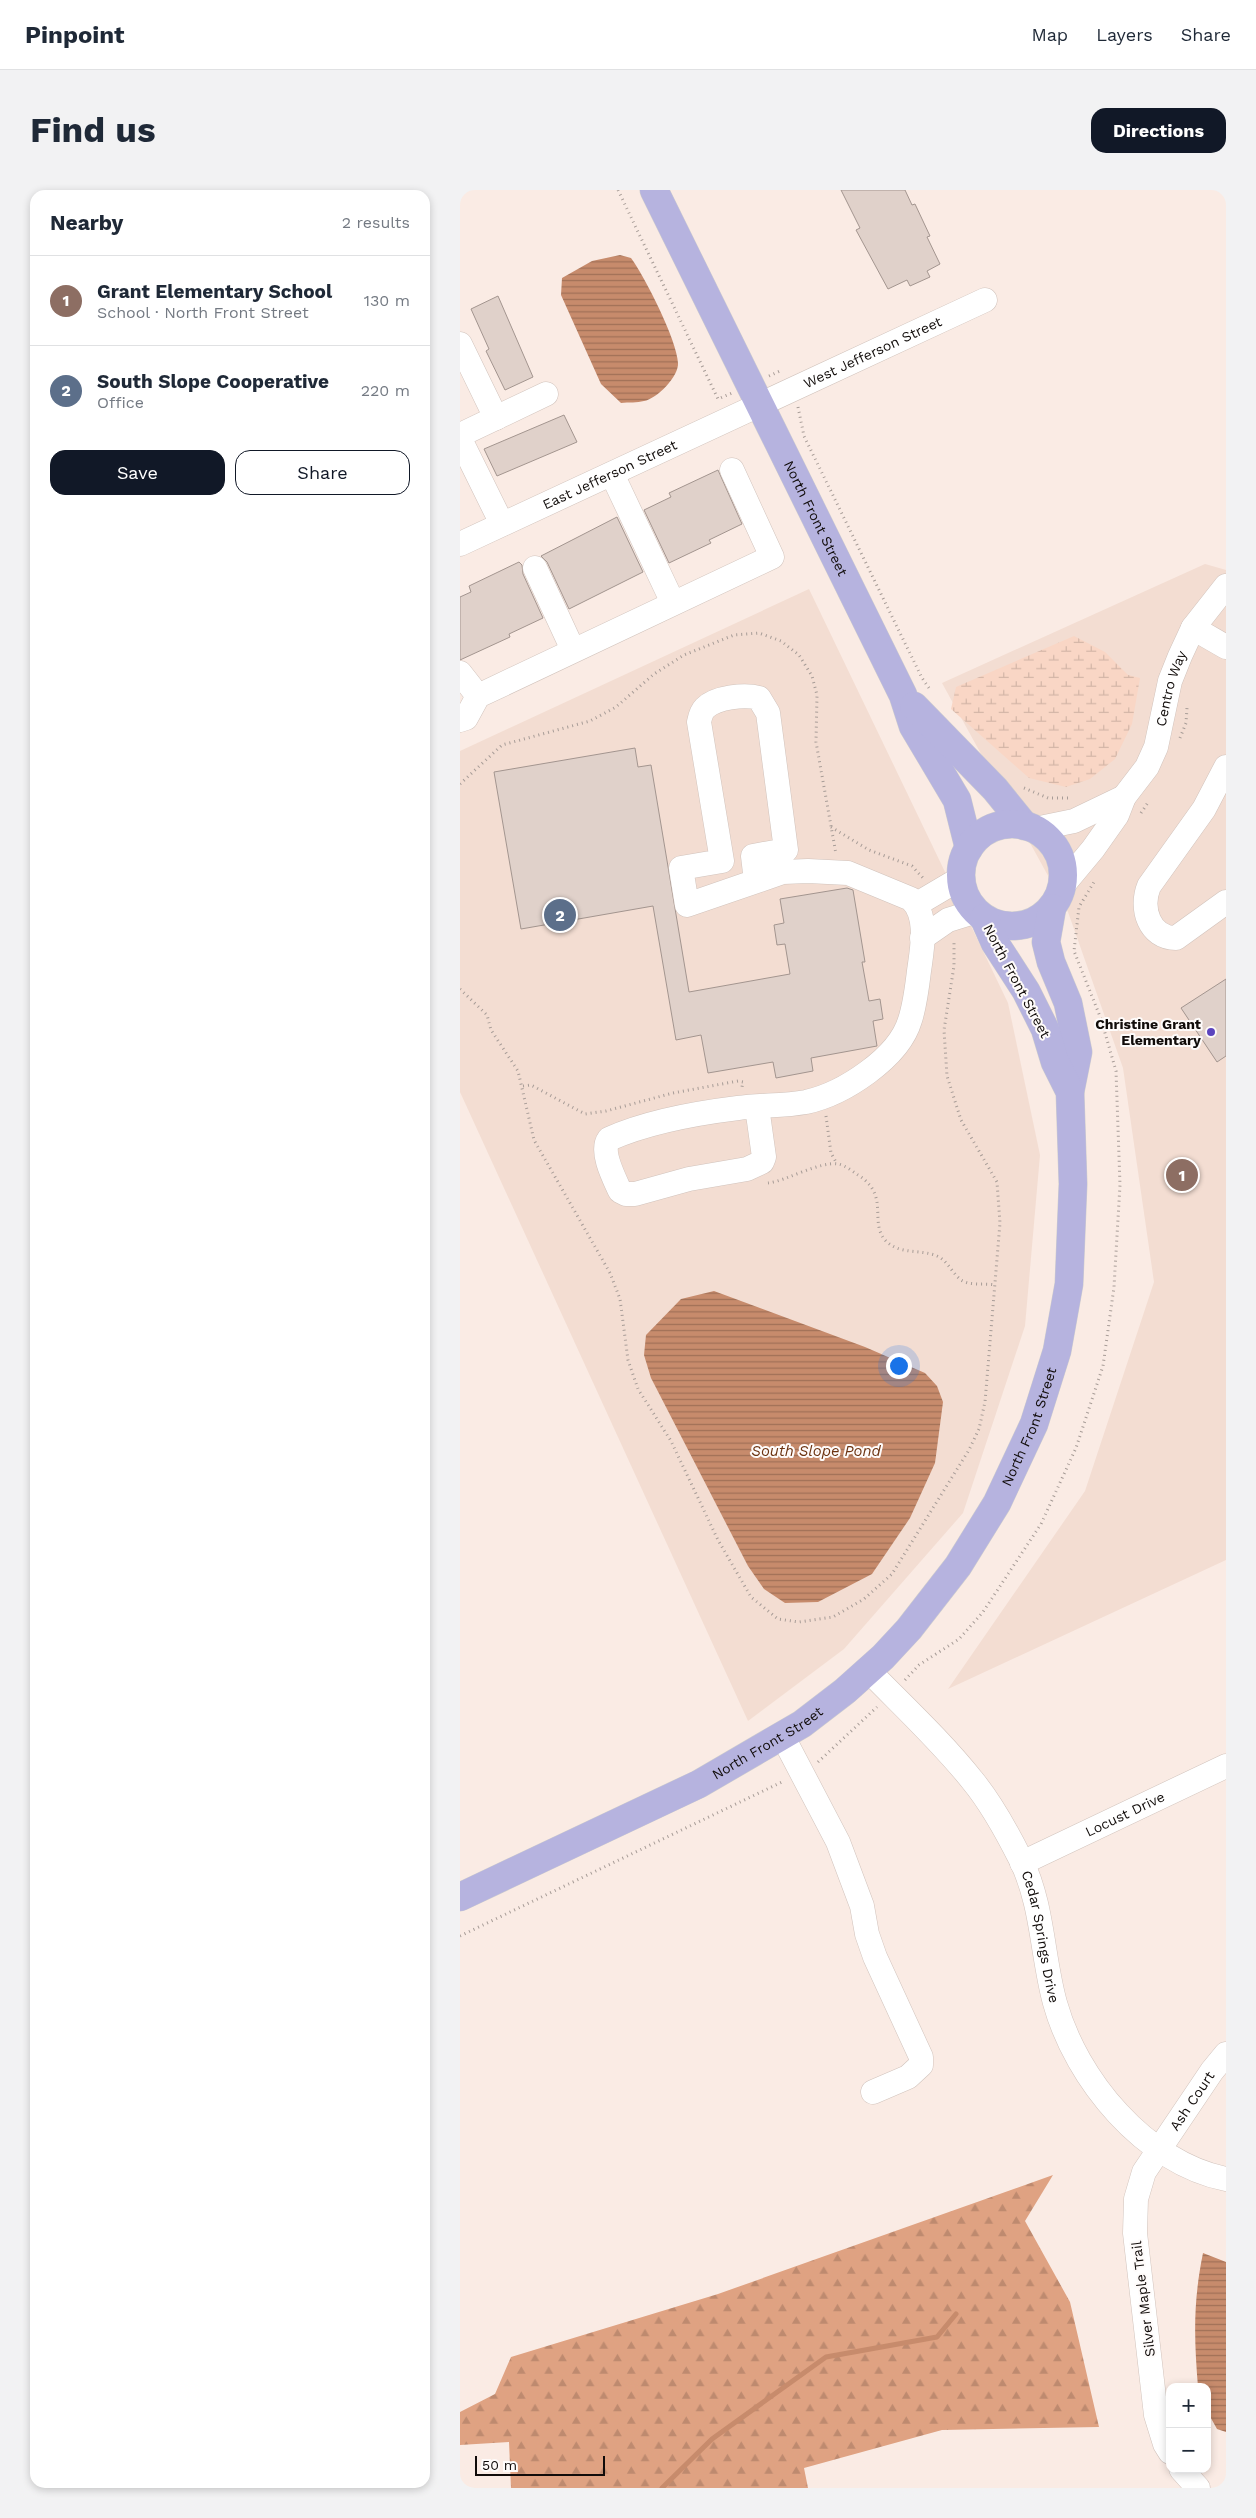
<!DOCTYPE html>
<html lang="en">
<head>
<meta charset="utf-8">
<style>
	body { margin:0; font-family:"Work Sans",sans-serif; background:#f2f2f3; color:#1f2937 }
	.controls { position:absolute; right:15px; bottom:15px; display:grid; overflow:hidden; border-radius:10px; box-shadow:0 2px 8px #0003 }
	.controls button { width:45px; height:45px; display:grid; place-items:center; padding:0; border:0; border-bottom:1px solid #e0e1e3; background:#fff; color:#1f2937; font:25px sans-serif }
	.scale { position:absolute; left:15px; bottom:12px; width:130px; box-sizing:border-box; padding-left:5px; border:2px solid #110c0a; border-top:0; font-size:14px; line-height:18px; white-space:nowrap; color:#110c0a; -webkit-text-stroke:4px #fefbfa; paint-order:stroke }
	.you { position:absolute; left:438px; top:1175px; width:18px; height:18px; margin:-12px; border:4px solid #fff; border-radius:50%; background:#1a73e8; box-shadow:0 0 0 8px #1a73e833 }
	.badge { display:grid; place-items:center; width:32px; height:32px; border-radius:50%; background:#111827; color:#fff; font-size:16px; font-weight:700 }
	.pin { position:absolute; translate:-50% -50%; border:2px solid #fff; box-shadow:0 1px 5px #0006 }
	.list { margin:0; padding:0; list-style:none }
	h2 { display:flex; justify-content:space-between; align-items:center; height:65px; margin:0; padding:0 20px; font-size:21px }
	h2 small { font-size:16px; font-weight:400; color:#747a83 }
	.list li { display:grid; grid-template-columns:32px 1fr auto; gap:15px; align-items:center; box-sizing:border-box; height:90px; padding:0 20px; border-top:1px solid #e0e1e3 }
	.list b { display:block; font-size:19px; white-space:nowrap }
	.list p { margin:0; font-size:16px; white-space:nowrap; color:#747a83 }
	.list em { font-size:16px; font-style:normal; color:#747a83 }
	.actions { display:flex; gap:10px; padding:15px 20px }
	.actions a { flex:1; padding:11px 0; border:1px solid #111827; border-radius:15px; text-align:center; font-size:18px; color:#111827 }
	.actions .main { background:#111827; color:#fff }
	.map { position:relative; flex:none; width:766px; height:2298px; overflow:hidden; border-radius:15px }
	header { display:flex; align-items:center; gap:30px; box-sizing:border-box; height:70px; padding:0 25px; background:#fff; border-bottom:1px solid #e0e1e3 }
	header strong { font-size:24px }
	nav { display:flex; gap:28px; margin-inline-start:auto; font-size:18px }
	.intro { display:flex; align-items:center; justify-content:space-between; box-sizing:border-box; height:120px; padding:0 30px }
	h1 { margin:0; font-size:35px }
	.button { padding:12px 22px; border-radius:15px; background:#111827; color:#fff; font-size:18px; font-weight:700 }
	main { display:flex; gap:30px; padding:0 30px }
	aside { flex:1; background:#fff; border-radius:15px; box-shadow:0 2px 8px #0003 }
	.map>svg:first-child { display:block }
	.built { fill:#f3ddd2 }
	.forest { fill:url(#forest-firs) }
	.wetland { fill:url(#wetland-marsh) }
	.water { fill:url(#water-rules) }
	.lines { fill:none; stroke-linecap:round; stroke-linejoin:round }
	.stream { stroke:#c78b6c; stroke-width:5 }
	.building { fill:#e0d1ca; stroke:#a3958f }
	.minor-casing { stroke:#d1c3bc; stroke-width:25 }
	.major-casing { stroke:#cfcece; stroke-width:29 }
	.path { stroke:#a79c97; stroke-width:3; stroke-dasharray:1 4; stroke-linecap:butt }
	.minor { stroke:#fff; stroke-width:24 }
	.major { stroke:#b6b3df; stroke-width:28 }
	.poi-dot { fill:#5c45be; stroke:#fefbfa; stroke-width:2 }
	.labels { text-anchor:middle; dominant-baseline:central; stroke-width:4; stroke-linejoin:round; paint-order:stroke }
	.street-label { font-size:14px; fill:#110c0a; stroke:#fefbfa }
	.poi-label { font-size:14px; font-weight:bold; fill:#110c0a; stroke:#fefbfa; text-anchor:end }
	.water-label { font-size:15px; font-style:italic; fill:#6c3311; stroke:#fefbfa }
</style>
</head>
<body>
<header>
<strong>Pinpoint</strong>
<nav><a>Map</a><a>Layers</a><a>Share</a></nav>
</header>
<div class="intro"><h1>Find us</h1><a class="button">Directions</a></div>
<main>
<aside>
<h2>Nearby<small>2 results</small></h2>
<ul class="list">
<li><span class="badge" style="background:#8d6e63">1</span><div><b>Grant Elementary School</b><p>School · North Front Street</p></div><em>130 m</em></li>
<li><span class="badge" style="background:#5c6f8a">2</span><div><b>South Slope Cooperative</b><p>Office</p></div><em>220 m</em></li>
</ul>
<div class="actions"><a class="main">Save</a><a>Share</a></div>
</aside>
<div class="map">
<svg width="766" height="2298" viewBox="0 0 766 2298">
	<defs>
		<pattern id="forest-firs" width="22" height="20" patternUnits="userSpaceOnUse" patternTransform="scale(1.25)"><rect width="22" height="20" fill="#dfa282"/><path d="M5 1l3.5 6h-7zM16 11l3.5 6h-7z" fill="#be8a6f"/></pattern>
		<pattern id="wetland-marsh" width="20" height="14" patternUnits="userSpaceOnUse" patternTransform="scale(1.25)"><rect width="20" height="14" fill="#f9d6c5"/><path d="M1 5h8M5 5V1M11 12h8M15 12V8" fill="none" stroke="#d4b6a8"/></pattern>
		<pattern id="water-rules" width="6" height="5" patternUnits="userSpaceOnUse" patternTransform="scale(1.25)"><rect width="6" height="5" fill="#c78b6c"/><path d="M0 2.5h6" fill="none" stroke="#a07057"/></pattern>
	</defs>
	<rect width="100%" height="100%" fill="#faebe4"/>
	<g class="built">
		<polygon points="745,374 766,380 766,1370 488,1499 625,1301 694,1092 663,878 608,722 482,493"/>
		<polygon points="349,399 548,813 580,965 565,1136 503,1323 384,1459 288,1531 0,902 0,561"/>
	</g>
	<polygon class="forest" points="593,1985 565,2031 610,2112 639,2237 482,2240 344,2278 348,2298 51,2298 49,2252 0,2255 0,2222 35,2204 51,2167 258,2104"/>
	<polygon class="wetland" points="614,446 645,462 668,485 680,488 672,534 655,569 630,589 606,597 569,588 491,519 496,497"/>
	<g class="water">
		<path d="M 160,65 L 171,68 C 185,87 217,150 218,173 C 219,186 197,209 184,211 C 177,213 169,212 161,213 L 141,194 L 101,105 L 102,88 L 132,71 Z"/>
		<polygon points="254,1101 405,1157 465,1183 477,1196 483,1212 475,1273 450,1328 412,1384 358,1412 325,1413 304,1399 288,1376 191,1188 184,1165 186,1145 221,1109"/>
		<path d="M 743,2063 L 766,2072 L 766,2242 L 757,2239 L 747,2221 L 747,2197 L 738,2197 C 734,2148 733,2112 743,2063 Z"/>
	</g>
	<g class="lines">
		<polyline class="stream" points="202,2298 252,2249 366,2167 477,2147 496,2124"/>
	</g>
	<g class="building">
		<polygon points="381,0 445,0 452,15 455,14 470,46 467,47 480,74 467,81 470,87 450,96 447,90 428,99 396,40 400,38"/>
		<polygon points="38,106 73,187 45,200 26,161 29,159 11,119"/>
		<polygon points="104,225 117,252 37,286 24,259"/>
		<polygon points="258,280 282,334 249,350 251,353 209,373 184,320 211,307 209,303"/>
		<polygon points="157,327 183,382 109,419 87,372 81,366"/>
		<polygon points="59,372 62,375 63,384 83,428 49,444 50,447 0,470 0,407 11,402 9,396"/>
		<polygon points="175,558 178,577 191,575 229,802 330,784 325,754 317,755 314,735 324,733 320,709 387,698 393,700 405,772 402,772 409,811 420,809 423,829 413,831 417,856 351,868 353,881 316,888 313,872 248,883 241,845 216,850 193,716 61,739 34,582"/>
		<polygon points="766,789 766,866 757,872 721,818"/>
	</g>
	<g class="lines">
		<g class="minor-casing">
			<g id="minor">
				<polyline points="0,154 36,228"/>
				<polyline points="0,245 86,204"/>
				<polyline points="0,249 42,334"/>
				<polyline points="152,284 213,413"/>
				<path id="s1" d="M 0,354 L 525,110"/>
				<polyline points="75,378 113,460"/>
				<polyline points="733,438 766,457"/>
				<polyline points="0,483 18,506"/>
				<polyline points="0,530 6,528 18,506 312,367 272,280"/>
				<path d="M 766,577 L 744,619 L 689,696 C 680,718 689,748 716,748 L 766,712"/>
				<polyline points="575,639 614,631 664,607"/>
				<path d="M 296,691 L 293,666 L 326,660 L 308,523 L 299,508 C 285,504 256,507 245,518 C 241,522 240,527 239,532 L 262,671 L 221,678 L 227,715 L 323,682 L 348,681 L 388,683 L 451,709 C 469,726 462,759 459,781 C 457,798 455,815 450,830 C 439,868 383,904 346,912 C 324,916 301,915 278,918 C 237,923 187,932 149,949 C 140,961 154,988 160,1001 L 166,1004 L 175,1004 L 229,989 L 287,979 L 302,972 L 304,967 L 297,917"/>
				<path id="s2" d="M 603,695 L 633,659 L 657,625 L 664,607 L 687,577 L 696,557 L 710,491 L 720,466 L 733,438 L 766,396"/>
				<polyline points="457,714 501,688"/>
				<polyline points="462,748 488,730 517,721"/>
				<path id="s3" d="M 408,1480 C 443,1516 481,1551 512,1590 C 532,1614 547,1642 561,1670 C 583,1715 582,1766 595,1813 C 616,1889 685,1973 766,1989"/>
				<polyline points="323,1547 378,1652 402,1716 407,1744 415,1767 461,1867 461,1875 448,1887 413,1902"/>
				<path id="s4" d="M 562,1673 L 766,1576"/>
				<path id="s5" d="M 710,2262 L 705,2254 L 696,2225 L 675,2043 L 676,2009 L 684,1982 L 752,1881 L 766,1864"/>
				<polyline points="721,2279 738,2298"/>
			</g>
		</g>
		<g class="major-casing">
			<g id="major">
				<path id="s6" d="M 194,0 L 443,505 L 453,536 L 497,610 L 509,658"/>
				<polyline points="454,516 535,599 565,636"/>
				<circle cx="552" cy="685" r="51"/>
				<polyline points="592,718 586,752 591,772 608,813 618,862 610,902"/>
				<path id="s7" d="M 0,1707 L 239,1594 L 342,1534 L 385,1501 L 423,1467 L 449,1439 L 498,1376 L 537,1313 L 574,1234 L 597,1161 L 609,1094 L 613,994 L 610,902 L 595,872 L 585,839 L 566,801 L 535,753 L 524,728"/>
			</g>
		</g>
		<g class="path">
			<polyline points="158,0 258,209 272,203"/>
			<polyline points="309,186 320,181 320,183"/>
			<polyline points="338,217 344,246 462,488 469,498"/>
			<polyline points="720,548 726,533 727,518"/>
			<polyline points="0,594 42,555 130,531 156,517 194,484 224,465 274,445 299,443 321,451 339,465 352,486 357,505 356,552 376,664"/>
			<polyline points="564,598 588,608 608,608 609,611"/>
			<polyline points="681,623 689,611"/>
			<polyline points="371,637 409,660 452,676 463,688"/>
			<polyline points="0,799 27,825 31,840 58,881 74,950 150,1083 160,1109 168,1170 178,1199 211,1251 258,1350 291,1407 318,1429 339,1432 373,1427 404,1409 432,1384 509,1260 519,1239 525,1212 540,1033 537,992 501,930 487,886 484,840 494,776 494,751"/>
			<polyline points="63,896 71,895 125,924 146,921 213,903 278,891 283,892 282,897"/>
			<polyline points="366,926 371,963 377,974"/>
			<path d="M 308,993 C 326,991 360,971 378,974 C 385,975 392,981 398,985 C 431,1006 408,1032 426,1051 C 440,1065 461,1059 477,1066 C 488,1071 492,1083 501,1090 C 510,1096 524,1093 535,1095"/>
			<polyline points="445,1490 459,1475 499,1449 523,1422 581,1334 616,1258 643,1176 654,1097 660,995 656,881 641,829 614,761 619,717 634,692"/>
			<polyline points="358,1572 417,1517"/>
			<polyline points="0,1746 324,1591"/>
		</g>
		<use href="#minor" class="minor"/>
		<use href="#major" class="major"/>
	</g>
	<circle class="poi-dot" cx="751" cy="842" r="5"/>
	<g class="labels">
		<g class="street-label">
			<text stroke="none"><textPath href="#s1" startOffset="455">West Jefferson Street</textPath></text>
			<text stroke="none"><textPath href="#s1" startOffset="165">East Jefferson Street</textPath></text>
			<text stroke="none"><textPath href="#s6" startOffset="366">North Front Street</textPath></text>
			<text stroke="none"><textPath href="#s2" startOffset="228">Centro Way</textPath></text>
			<text transform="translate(557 791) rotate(62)">North Front Street</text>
			<text stroke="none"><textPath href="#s7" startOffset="764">North Front Street</textPath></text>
			<text stroke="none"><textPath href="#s7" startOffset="344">North Front Street</textPath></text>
			<text stroke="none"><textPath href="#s4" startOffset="114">Locust Drive</textPath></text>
			<text stroke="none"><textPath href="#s3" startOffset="325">Cedar Springs Drive</textPath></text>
			<text stroke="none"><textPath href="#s5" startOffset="371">Ash Court</textPath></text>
			<text transform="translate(683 2109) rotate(-97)">Silver Maple Trail</text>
		</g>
		<g class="poi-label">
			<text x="741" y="834">Christine Grant<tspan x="741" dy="16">Elementary</tspan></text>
		</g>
		<g class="water-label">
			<text x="356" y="1261">South Slope Pond</text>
		</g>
	</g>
</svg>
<div class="controls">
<button>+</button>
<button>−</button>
</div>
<div class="scale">50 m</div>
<div class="you"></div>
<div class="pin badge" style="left:722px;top:985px;background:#8d6e63">1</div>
<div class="pin badge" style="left:100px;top:725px;background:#5c6f8a">2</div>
</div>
</main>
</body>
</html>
